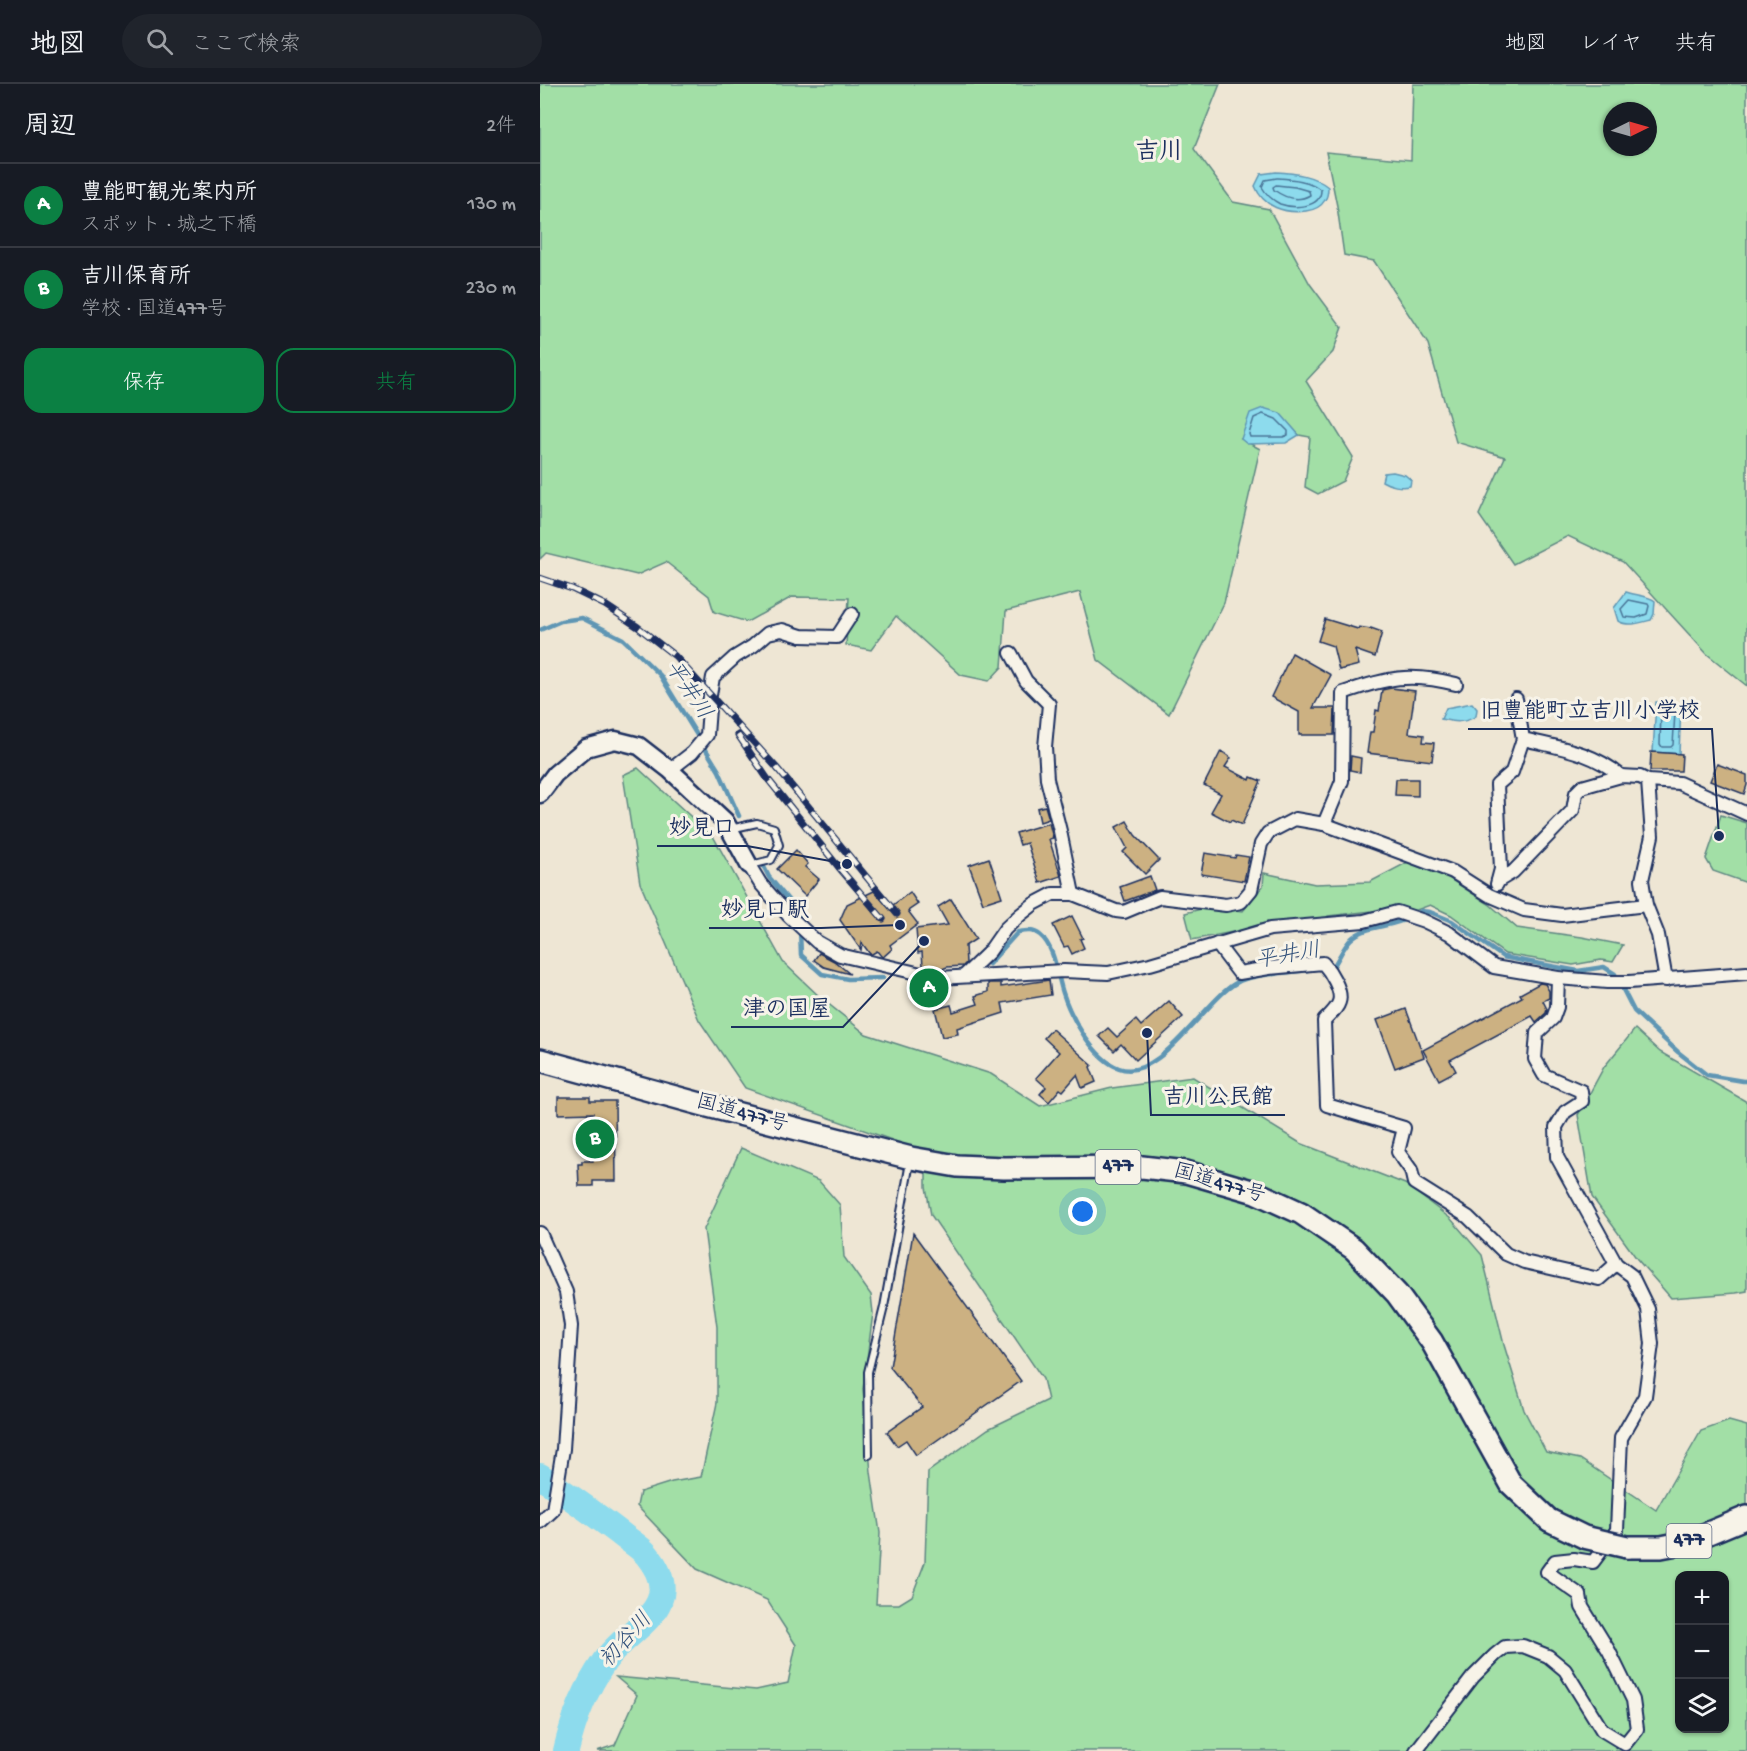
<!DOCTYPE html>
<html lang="ja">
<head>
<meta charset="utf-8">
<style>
	body { margin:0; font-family:"Gochi Hand","Klee One",sans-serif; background:#20242c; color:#f1f3f6 }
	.controls { position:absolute; right:18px; bottom:18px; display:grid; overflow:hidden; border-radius:12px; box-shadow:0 2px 4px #0004 }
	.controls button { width:54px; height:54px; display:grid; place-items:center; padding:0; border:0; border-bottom:2px solid #363941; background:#171b24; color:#f1f3f6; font:30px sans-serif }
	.compass { position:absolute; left:1063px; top:18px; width:54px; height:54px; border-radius:50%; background:#171b24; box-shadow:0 2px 4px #0004; rotate:85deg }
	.you { position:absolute; left:543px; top:1128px; width:21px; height:21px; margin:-15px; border:4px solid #fff; border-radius:50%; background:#1a73e8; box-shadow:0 0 0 9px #1a73e833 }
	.badge { display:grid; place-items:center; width:39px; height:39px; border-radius:50%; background:#0b8043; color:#fff; font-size:20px; font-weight:700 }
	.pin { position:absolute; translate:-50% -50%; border:3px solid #fff; box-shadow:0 2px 6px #0006 }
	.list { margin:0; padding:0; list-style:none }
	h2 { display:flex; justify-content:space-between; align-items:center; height:78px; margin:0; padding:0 24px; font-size:26px }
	h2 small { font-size:20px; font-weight:400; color:#9ea1a6 }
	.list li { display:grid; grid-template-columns:39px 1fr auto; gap:18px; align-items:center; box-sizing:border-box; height:84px; padding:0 24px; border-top:2px solid #363941 }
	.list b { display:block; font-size:22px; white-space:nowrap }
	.list p { margin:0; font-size:20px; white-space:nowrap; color:#9ea1a6 }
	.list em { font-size:20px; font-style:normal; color:#9ea1a6 }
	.actions { display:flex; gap:12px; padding:18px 24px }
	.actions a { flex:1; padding:14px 0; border:2px solid #0b8043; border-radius:18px; text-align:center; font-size:21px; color:#0b8043 }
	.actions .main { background:#0b8043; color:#fff }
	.icon { flex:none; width:33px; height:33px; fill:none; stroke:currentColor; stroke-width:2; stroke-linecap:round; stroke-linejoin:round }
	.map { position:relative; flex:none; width:1207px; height:1667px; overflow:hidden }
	header { display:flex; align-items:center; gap:36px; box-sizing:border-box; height:84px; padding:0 30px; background:#171b24; border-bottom:2px solid #363941 }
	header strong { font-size:28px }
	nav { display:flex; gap:33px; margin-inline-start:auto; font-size:21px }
	.search { width:420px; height:54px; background:#20242c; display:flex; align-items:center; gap:15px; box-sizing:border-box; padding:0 21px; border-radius:33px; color:#9ea1a6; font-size:22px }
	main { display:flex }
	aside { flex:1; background:#171b24 }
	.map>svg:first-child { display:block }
	.green { fill:#a2dfa6; stroke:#5e8782; stroke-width:1.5; fill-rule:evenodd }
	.water { fill:#8ddbed; stroke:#5f96b4; stroke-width:1.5 }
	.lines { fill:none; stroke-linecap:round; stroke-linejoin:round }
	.shore { stroke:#497497; stroke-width:1.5 }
	.stream { stroke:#5f96b4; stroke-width:4.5 }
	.river { stroke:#8ddbed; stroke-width:26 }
	.building { fill:#ccb182; stroke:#1b2f5e; stroke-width:1.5 }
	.lane-casing { stroke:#1b2f5e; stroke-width:10 }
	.street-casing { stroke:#1b2f5e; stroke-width:16 }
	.secondary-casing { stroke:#1b2f5e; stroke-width:21 }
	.highway-casing { stroke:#1b2f5e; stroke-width:26 }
	.lane { stroke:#f7f3e8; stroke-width:6 }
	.street { stroke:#f7f3e8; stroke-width:12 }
	.secondary { stroke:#f7f3e8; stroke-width:16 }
	.highway { stroke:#f7f3e8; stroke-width:21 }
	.rail-casing { stroke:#1b2f5e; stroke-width:7 }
	.rail { stroke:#f7f3e8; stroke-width:4.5; stroke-dasharray:14; stroke-linecap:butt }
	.highway-bridge-casing { stroke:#1b2f5e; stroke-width:26; stroke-linecap:butt }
	.highway-bridge { stroke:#f7f3e8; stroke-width:21 }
	.labels { text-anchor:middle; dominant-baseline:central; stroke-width:6; stroke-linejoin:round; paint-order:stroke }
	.shield { fill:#f7f3e8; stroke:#5d6a87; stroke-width:1.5 }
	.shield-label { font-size:20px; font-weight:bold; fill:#1b2f5e }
	.street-label { font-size:21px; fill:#1b2f5e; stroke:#f7f3e8 }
	.water-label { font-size:22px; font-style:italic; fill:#32517b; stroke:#f7f3e8 }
	.quarter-label { font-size:24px; font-weight:bold; fill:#1b2f5e; stroke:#f7f3e8 }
	.leader { fill:none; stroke:#1b2f5e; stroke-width:2 }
	.callout-dot { fill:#1b2f5e; stroke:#f7f3e8; stroke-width:2 }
	.callout-label { font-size:22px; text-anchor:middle; font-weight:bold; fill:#1b2f5e; stroke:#f7f3e8; stroke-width:6; stroke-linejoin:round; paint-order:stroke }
</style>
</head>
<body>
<header>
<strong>地図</strong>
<div class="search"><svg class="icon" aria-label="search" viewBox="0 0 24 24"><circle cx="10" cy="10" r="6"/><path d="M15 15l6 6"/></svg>ここで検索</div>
<nav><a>地図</a><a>レイヤ</a><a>共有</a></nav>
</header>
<main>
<aside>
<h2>周辺<small>2件</small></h2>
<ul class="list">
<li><span class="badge">A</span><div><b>豊能町観光案内所</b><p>スポット · 城之下橋</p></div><em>130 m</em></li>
<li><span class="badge">B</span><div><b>吉川保育所</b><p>学校 · 国道477号</p></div><em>230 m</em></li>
</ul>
<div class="actions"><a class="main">保存</a><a>共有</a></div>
</aside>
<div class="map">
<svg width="1207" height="1667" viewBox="0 0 1207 1667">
	<rect width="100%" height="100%" fill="#eee6d4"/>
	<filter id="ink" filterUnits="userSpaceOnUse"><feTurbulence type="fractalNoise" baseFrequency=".0167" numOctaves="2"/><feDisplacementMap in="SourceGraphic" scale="12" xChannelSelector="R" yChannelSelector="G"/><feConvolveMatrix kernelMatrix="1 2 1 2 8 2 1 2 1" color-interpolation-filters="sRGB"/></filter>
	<g filter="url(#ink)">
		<g class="green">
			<polygon points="0,0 680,0 654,65 693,118 729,125 770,200 802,243 793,268 766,297 813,373 803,397 778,410 765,403 770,353 759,351 739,329 701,355 720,365 684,519 629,630 558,576 540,508 466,527 462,583 449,597 421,591 356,532 331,566 306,561 309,514 252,513 207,538 174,528 169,512 126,478 97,491 6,469 0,475"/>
			<path d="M 873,0 L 1207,0 L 1207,602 L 1167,570 L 1083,478 L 1028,452 L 973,480 L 939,431 L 965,373 L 916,358 L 888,260 L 834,177 L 804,171 L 797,122 L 786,68 L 871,76 ZM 1072,27 L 1108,27 L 1108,63 L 1072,63 Z"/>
			<path d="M 98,684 L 174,754 L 243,878 L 281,914 L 326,950 L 451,990 L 500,1022 L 572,1004 L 653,993 L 760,1059 L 865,1100 L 911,1135 L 942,1171 L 964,1261 L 984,1326 L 1006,1368 L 1040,1375 L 1116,1426 L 1161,1347 L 1189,1337 L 1207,1342 L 1207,1667 L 57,1667 L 75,1661 L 97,1611 L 76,1593 L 216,1606 L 248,1599 L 256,1561 L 227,1516 L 157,1485 L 97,1422 L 100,1408 L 132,1398 L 161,1393 L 177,1319 L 177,1243 L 164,1145 L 201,1064 L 279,1097 L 300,1121 L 304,1173 L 331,1211 L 333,1229 L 323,1305 L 331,1388 L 340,1449 L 336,1520 L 359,1520 L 372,1512 L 385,1478 L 388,1388 L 448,1345 L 508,1316 L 503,1295 L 391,1131 L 386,1103 L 386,1068 L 205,1004 L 159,936 L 100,799 L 83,691 ZM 1140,1492 L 1184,1492 L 1184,1644 L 1140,1644 Z"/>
			<polygon points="1181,731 1207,739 1207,799 1173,787 1166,775"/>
			<polygon points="868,778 901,789 949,820 977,844 1042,853 1083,861 1073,878 1061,876 1033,881 965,870 911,831 890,821 871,828 859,824 788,832 785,835 738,839 652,856 645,829 669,823 703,827 723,802 724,789 775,800 830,798"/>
			<polygon points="1095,945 1120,968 1207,1018 1207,1207 1196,1209 1131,1214 1097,1175 1052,1113 1038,1031 1064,983"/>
		</g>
		<g class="water">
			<path d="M 736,88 C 755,89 773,91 788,103 C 788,108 788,112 785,116 C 781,123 774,126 766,127 C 745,130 723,123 715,102 L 721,90 Z"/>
			<polygon points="723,324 740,329 759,351 746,359 707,360 701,355 710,329"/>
			<path d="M 853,388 L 865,391 L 871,396 L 870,402 C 861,404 850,402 842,397 L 844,389 Z"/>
			<path d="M 1086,508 C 1094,511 1110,512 1115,517 L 1114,530 L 1111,536 C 1100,539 1088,543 1078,537 L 1074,524 Z"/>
			<polygon points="1116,618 1141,620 1139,670 1113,668"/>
			<path d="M 932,619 L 937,625 L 936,632 C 924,640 914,638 901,635 L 906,624 Z"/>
		</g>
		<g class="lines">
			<g class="shore">
				<path d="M 737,94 C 752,95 770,96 781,106 C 781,124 754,125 740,120 C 732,116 726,110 722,103 L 725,96 Z"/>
				<path d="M 736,101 L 755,103 L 769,107 L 770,111 C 758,118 745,114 734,106 L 733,103 Z"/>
				<polygon points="723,330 736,335 748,347 748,351 743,353 710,353 709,350 714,334"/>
				<polygon points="1089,516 1108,520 1109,522 1107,530 1096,534 1084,533 1081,525"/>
				<polygon points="1124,625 1133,626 1135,628 1133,661 1131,663 1122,663 1120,660 1121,628"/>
			</g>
			<g class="stream">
				<polyline points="0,546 21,537 42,534 83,555 120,591 179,687 199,732"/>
				<polyline points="224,783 229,793 259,829 259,838"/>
				<polyline points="875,831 881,827 890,828 912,837 963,873 1038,887 1064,883 1075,890 1094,927 1138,968 1167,991 1203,997 1207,997"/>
				<polyline points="260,846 261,871 282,890 308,895 343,894"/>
				<path d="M 449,880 L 478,848 C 485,847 493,845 500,851 C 515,863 517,891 523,909 C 531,934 554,975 579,984 C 619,999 664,917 696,899 C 711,890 749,889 768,886"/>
				<path d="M 788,884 L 793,883 C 799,874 804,862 811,855 C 826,841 850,844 868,834"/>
			</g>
			<path class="river" d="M 0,1392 C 29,1412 58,1432 86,1454 C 93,1459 102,1465 107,1471 C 150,1524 88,1542 64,1578 C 46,1604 33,1637 26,1667"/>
		</g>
		<g class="building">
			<polygon points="785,535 818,545 819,543 831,545 831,544 842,548 835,573 815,566 819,581 799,586 793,562 778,557"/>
			<polygon points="752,569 791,591 773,624 795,624 794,651 759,651 759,628 731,613"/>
			<polygon points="851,604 875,607 869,649 884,651 883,658 894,659 892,677 827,669 830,648 833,648 836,626 839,627 842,606"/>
			<polygon points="681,667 691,674 685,683 710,696 711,693 721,697 702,741 691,736 690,738 671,728 681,710 664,701"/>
			<polygon points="1111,668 1142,670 1141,687 1110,687"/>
			<polygon points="811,672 821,674 820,688 810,686"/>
			<polygon points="1177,680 1207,691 1207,701 1204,710 1170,697"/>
			<polygon points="856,695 878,695 878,712 855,711"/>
			<polygon points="505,722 509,735 500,738 497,724"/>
			<polygon points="587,737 595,751 619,776 605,790 583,768 587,764 576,743"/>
			<polygon points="509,739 513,754 509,755 521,792 500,799 487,759 480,761 476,749"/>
			<polygon points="256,766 268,780 265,783 279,795 265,812 237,785"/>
			<polygon points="665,769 695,774 696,771 709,773 704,797 661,790"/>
			<polygon points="449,774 462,813 443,819 429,781"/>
			<polygon points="610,792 615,806 585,817 580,803"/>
			<polygon points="334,807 349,824 370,808 378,820 368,827 378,840 350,861 352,865 343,873 341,872 337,867 332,870 330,870 322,859 321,866 300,836 307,820"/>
			<polygon points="411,815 436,855 425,862 426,879 423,882 407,883 400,886 387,883 387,881 383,882 382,868 378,869 376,845 408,841 398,823"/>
			<polygon points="532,832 543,854 540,855 544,864 532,870 528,862 524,863 513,841"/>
			<polygon points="279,869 294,877 310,890 284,883 274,876"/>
			<polygon points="509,896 511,911 462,919 464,929 417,944 418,950 402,953 395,925 411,921 413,928 438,920 435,912 448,908 448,899 461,899 461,903"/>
			<polygon points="384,899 396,902 394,911 382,908"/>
			<polygon points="1000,899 1005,900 1009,907 1009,914 1003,917 1007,925 1006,929 996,938 992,932 910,976 916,987 899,996 883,966 982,913 980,910"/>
			<polygon points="629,917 643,933 596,976 581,960 574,967 559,952 568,944 577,953 596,936 601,942"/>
			<polygon points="866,925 884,973 855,984 837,936"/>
			<polygon points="512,945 552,981 550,983 556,998 542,1004 537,991 523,1007 520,1005 509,1018 500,1010 506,1003 496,994 519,968 504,954"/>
			<polygon points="18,1013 50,1013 50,1017 75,1017 76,1097 53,1097 53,1102 39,1102 38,1080 42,1080 42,1077 53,1077 53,1029 18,1030"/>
			<polygon points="373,1149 481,1297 376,1371 366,1356 357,1362 347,1348 382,1323 350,1283"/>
		</g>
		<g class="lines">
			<g class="lane-casing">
				<g id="lane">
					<polyline points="190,745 217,739 234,744 239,761 231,776 211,781"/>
					<polyline points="329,1371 328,1288 344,1223 370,1078"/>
				</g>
			</g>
			<g class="street-casing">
				<g id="street">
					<polyline points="471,569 486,597 509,620 505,663 507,695 520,747 533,810"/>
					<path d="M 976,615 L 983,655 C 1020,664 1051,667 1081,692"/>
					<polyline points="130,686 152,669 167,651 170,611 173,593 195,573 213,562 228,549 242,546 261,552 297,553 312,530"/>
					<polyline points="1108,697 1112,752 1102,796 1106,821 1118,851 1126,896"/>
					<path d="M 784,740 L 802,697 L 803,609 C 846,594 870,588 916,600"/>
					<polyline points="209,781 220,799 249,832 277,858 300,871 398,894 524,887 568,889 610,880 730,845 824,837 857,828 884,837 909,849 954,883 1018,894 1067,898 1089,898 1207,889"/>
					<polyline points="958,797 973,788 1033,726 1036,709 1042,703 1081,692 1100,693 1108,697 1139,699 1207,730"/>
					<polyline points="957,800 961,785 957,701 972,688 983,655"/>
					<path d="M 677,860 L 699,889 L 729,884 L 783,879 C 790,887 803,907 799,918 C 797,925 789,932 784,937 L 787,1021 L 864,1044 L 858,1068 L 871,1086 L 874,1099 L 928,1133 L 966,1170 L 984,1178 L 1059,1195 L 1076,1180"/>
					<polyline points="424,892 449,868 465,845 480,831 494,820 513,810 533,810 576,827 584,828 620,813 686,821 701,818 711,806 721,760 728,749 755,735 784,740 913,788 949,811 984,826 1022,831 1106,821"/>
					<polyline points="0,1149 26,1208 31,1242 23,1365 13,1426 0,1438"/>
					<polyline points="876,1667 933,1593 955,1571 965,1563 983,1562 1008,1572 1025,1586 1062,1646 1085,1660 1097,1645 1093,1616 1069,1567 1042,1523 1040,1511 1007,1488 1015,1477 1034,1475 1053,1478 1077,1446 1081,1354 1105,1312 1112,1260 1108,1225 1092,1192 1076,1180 1017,1073 1016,1043 1025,1028 1042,1017 1041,1007 1004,991 995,975 997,949 1013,934 1017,923 1018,894"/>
				</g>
			</g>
			<g class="secondary-casing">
				<polyline id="secondary" points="0,710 15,690 46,664 75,656 99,662 130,686 185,737 209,781"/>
			</g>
			<g class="highway-casing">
				<g id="highway">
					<polyline points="0,976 164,1021 371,1074 417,1082 464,1084 602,1083 646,1088 715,1108 761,1129 814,1165 857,1210 892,1258 971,1400 1009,1436"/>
					<polyline points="1087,1463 1121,1463 1147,1458 1207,1433"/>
				</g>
			</g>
			<use href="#lane" class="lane"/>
			<use href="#street" class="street"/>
			<use href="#secondary" class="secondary"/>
			<use href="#highway" class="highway"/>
			<g class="rail-casing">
				<g id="rail">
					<polyline points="0,494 32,505 65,521 98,543 135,572 236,683 357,830"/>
					<polyline points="198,651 227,694 301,786 343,835"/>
				</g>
			</g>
			<use href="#rail" class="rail"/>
			<g class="highway-bridge-casing">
				<polyline id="highway-bridge" points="1009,1436 1044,1453 1087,1463"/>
			</g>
			<use href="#highway-bridge" class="highway-bridge"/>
		</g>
	</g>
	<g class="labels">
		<g class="shield">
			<rect x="555.5" y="1066" width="45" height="34" rx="4.5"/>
			<rect x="1126.5" y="1440" width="45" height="34" rx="4.5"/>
		</g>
		<g class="shield-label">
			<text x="578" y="1083">477</text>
			<text x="1149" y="1457">477</text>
		</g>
		<g class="street-label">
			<text transform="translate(202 1031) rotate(15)">国道477号</text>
			<text transform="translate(679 1101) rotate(16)">国道477号</text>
		</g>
		<g class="water-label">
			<text transform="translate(147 607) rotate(56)">平井川</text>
			<text transform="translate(748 873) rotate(-10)">平井川</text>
			<text transform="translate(87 1557) rotate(-48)">初谷川</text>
		</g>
		<g class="quarter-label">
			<text x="619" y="69">吉川</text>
		</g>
	</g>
	<path class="leader" d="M1179 752L1172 645H928M307 780L207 762H117M360 841L281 844H169M384 857L303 943H191M607 949L611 1031H745"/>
	<g class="callout-dot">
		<circle cx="1179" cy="752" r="6"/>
		<circle cx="307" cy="780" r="6"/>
		<circle cx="360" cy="841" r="6"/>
		<circle cx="384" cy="857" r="6"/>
		<circle cx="607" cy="949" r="6"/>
	</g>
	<g class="callout-label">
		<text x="1050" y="633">旧豊能町立吉川小学校</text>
		<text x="162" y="750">妙見口</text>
		<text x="225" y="832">妙見口駅</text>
		<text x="247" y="931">津の国屋</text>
		<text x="678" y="1019">吉川公民館</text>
	</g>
</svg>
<div class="controls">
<button>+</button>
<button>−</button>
<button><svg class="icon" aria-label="layers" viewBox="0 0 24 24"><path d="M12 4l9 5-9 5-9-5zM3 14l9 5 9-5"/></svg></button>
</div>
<svg class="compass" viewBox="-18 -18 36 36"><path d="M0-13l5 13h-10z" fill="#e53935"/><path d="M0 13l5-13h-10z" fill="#9ea1a6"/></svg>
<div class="you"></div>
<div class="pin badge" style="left:389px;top:904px">A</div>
<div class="pin badge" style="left:55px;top:1055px">B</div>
</div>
</main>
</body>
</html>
